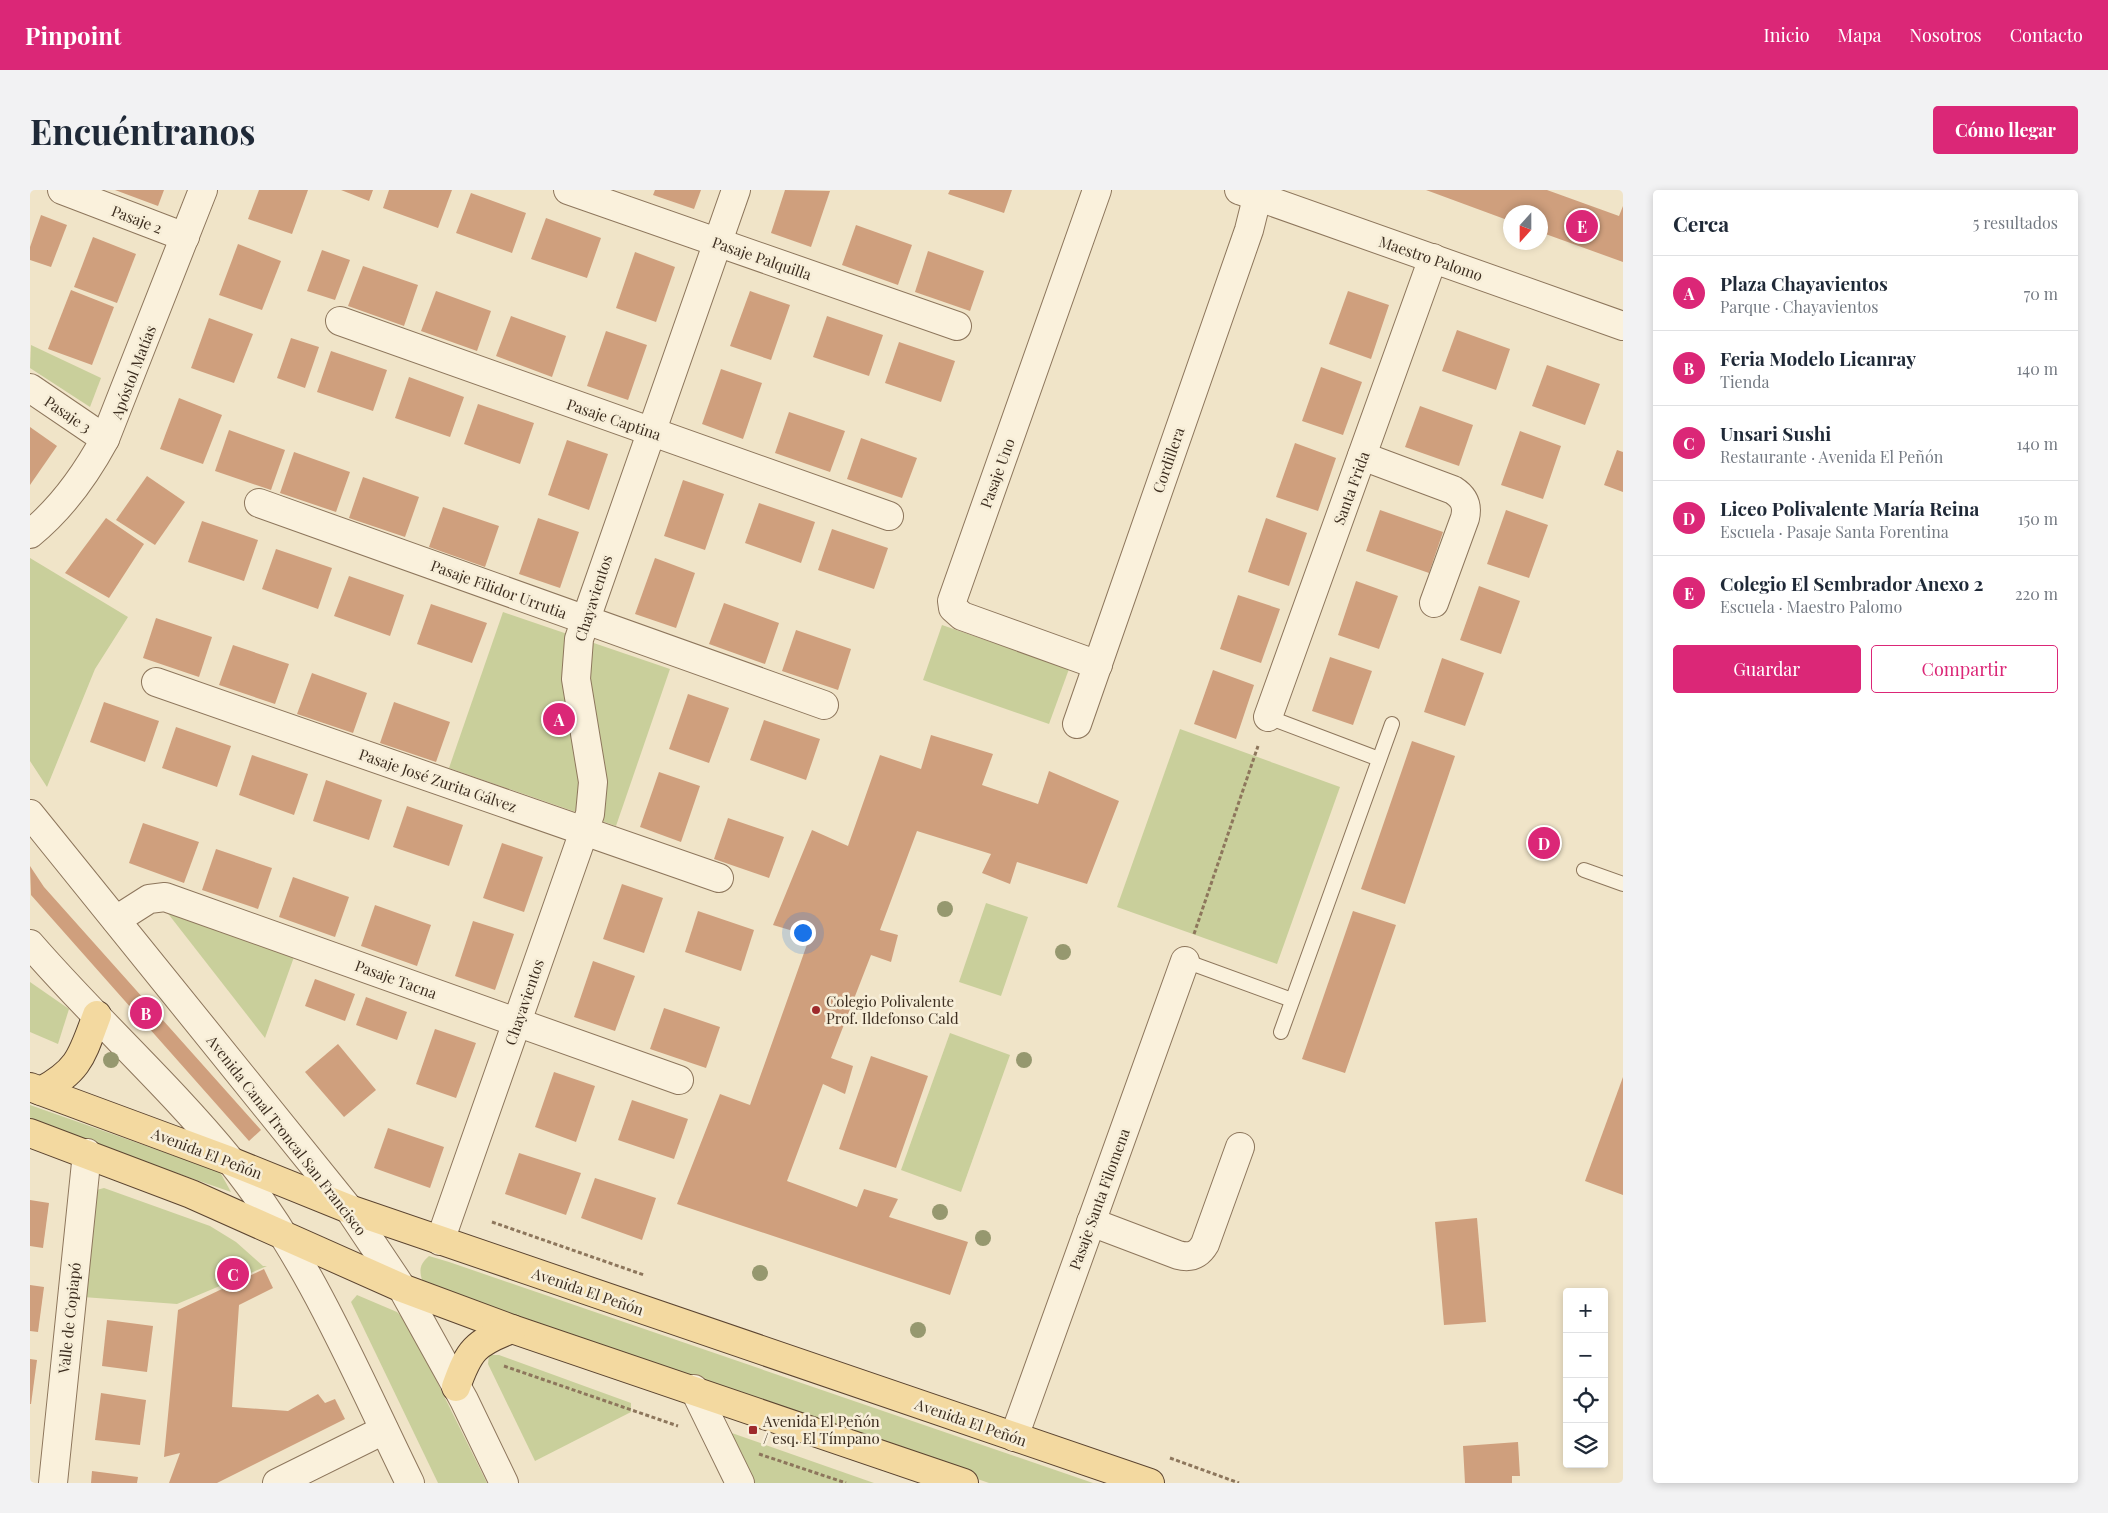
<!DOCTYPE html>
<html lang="es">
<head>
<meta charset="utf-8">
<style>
	body { margin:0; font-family:"Playfair Display",serif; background:#f2f2f3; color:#1f2937 }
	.controls { position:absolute; right:15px; bottom:15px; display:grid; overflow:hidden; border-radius:5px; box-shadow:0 2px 8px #0003 }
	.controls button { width:45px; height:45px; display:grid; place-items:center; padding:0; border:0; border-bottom:1px solid #e0e1e3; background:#fff; color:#1f2937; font:25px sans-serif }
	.compass { position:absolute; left:1473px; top:15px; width:45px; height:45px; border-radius:50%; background:#fff; box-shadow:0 2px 8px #0003; rotate:201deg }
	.you { position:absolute; left:772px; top:742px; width:18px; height:18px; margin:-12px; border:4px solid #fff; border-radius:50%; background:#1a73e8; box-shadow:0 0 0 8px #1a73e833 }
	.badge { display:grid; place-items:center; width:32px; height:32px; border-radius:50%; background:#db2777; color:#fff; font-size:16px; font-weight:700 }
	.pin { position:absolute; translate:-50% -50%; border:2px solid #fff; box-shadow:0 1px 5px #0006 }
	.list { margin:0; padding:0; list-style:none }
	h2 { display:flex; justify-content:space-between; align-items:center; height:65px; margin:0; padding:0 20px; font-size:21px }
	h2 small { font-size:16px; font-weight:400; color:#747a83 }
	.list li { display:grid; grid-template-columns:32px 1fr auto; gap:15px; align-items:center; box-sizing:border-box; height:75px; padding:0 20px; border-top:1px solid #e0e1e3 }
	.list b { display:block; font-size:19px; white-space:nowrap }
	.list p { margin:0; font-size:16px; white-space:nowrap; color:#747a83 }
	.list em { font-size:16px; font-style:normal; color:#747a83 }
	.actions { display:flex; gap:10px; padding:15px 20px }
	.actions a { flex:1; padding:11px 0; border:1px solid #db2777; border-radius:5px; text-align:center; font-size:18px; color:#db2777 }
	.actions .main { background:#db2777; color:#fff }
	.icon { flex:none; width:28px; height:28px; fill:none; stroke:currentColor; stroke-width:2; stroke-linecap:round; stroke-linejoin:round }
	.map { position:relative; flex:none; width:1593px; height:1293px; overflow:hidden; border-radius:5px }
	header { display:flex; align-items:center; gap:30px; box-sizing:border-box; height:70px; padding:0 25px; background:#db2777; color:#fff }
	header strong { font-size:24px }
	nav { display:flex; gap:28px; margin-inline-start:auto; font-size:18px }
	.intro { display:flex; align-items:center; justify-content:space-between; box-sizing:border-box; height:120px; padding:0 30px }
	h1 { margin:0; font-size:35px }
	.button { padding:12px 22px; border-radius:5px; background:#db2777; color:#fff; font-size:18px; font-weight:700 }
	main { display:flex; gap:30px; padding:0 30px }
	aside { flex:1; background:#fff; border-radius:5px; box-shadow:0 2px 8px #0003 }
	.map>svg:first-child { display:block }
	.green { fill:#c9cf9b }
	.building { fill:#cf9f7d }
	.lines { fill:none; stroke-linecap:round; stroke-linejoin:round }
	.service-casing { stroke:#8d765c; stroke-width:16 }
	.minor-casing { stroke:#8d765c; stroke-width:30 }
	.tertiary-casing { stroke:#8d765c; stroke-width:30 }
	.primary-casing { stroke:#5b4430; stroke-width:30 }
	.path { stroke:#8d765c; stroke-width:3; stroke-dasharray:4 2.5; stroke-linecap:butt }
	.service { stroke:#faf1dc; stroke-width:14 }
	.minor { stroke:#faf1dc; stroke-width:28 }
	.tertiary { stroke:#faf1dc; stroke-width:28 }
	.primary { stroke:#f3d9a0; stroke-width:28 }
	.tree { fill:#96986f }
	.poi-dot { fill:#9e2a2b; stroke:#f7eed8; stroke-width:2 }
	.labels { text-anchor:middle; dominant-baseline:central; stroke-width:5; stroke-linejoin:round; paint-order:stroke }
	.street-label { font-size:15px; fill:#3d2e20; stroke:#f7eed8 }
	.poi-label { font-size:15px; fill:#3d2e20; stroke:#f7eed8; text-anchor:start }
</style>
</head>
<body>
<header>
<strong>Pinpoint</strong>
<nav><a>Inicio</a><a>Mapa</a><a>Nosotros</a><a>Contacto</a></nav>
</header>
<div class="intro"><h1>Encuéntranos</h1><a class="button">Cómo llegar</a></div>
<main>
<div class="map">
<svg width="1593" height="1293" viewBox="0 0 1593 1293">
	<rect width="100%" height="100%" fill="#f0e4c8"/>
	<g class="green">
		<polygon points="1,155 71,188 60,217 0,178"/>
		<polygon points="0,368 98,427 65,479 17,597 0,571"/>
		<polygon points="473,422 640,479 586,636 419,578"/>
		<polygon points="912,435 1039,479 1019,534 893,490"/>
		<polygon points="1150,539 1310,597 1247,774 1087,717"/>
		<polygon points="956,713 998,727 971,806 929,792"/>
		<polygon points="136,721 264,767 235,848"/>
		<polygon points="0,792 39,819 28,854 0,842"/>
		<polygon points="920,843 980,865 931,1002 871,980"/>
		<polygon points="0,915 190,982 201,1002 0,932"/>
		<polygon points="74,998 180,1036 206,1052 233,1076 237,1076 147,1114 53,1107 59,1002"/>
		<path d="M 399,1066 L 419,1072 L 1063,1293 L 959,1293 L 423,1107 L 392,1090 C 389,1079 390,1074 399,1066 Z"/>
		<polygon points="327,1105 367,1122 379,1135 457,1293 408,1293 321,1112"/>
		<polygon points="459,1165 469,1165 601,1213 601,1222 505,1271 458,1174"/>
		<polygon points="696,1241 844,1293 722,1293"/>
	</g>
	<g class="building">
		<polygon points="85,0 134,0 128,16"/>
		<polygon points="229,0 278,0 262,44 218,29"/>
		<polygon points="311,0 343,0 339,11"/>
		<polygon points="359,0 422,0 408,38 353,18"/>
		<polygon points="625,0 671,0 664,19 623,5"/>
		<polygon points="755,0 800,1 781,57 741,43"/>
		<polygon points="920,0 982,0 974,23 918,4"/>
		<polygon points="1396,0 1517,0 1589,26 1593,16 1593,72 1510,42 1510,22 1480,22 1480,31"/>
		<polygon points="441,3 496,23 482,63 426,43"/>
		<polygon points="11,25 37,35 21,77 0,70 0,57"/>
		<polygon points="516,28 571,48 557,88 501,69"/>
		<polygon points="826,35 882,55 868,95 812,75"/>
		<polygon points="63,47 106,64 87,113 44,97"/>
		<polygon points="208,54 251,71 232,120 189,105"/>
		<polygon points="292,60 320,70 305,110 277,101"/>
		<polygon points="898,61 954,81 940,121 885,102"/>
		<polygon points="605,62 645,77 626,132 586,118"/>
		<polygon points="333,76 388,95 374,136 318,116"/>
		<polygon points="41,100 84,117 62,175 18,159"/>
		<polygon points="406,101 461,121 447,161 391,141"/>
		<polygon points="720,101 760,115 741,170 700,156"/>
		<polygon points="1318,101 1359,115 1341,169 1299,154"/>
		<polygon points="481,126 536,146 522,187 466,166"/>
		<polygon points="797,126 853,145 839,186 783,167"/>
		<polygon points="179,128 223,144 204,193 161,178"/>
		<polygon points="1427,140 1480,159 1466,200 1412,181"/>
		<polygon points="576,141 617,155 598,210 557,196"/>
		<polygon points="261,148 289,157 275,198 247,188"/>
		<polygon points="869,152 925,171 911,212 855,193"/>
		<polygon points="301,161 357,180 343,221 287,202"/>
		<polygon points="1517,175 1570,194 1555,235 1502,216"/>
		<polygon points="1291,177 1332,192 1313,245 1272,231"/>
		<polygon points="691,179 732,193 713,249 672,234"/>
		<polygon points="379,187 434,207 420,247 365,228"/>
		<polygon points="149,208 192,225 173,274 130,259"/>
		<polygon points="448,214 504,233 490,274 434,254"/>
		<polygon points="1390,216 1443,235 1429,276 1375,257"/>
		<polygon points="759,222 815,241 800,282 745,263"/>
		<polygon points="0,237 27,256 0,295"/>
		<polygon points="199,240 255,260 241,300 185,281"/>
		<polygon points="1490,241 1531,256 1513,309 1471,295"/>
		<polygon points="831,248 887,268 872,308 817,289"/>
		<polygon points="537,250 578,264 559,320 518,305"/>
		<polygon points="1265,253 1306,268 1288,321 1246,307"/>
		<polygon points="1587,260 1593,262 1593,302 1574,295"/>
		<polygon points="264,262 320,282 306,322 250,303"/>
		<polygon points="117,286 155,312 125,355 86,330"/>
		<polygon points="333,287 389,307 375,347 319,328"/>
		<polygon points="653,290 694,304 675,360 634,346"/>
		<polygon points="729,313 785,332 771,373 715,353"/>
		<polygon points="413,317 469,336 455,377 399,357"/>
		<polygon points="1350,320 1413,342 1399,383 1336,361"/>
		<polygon points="1476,320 1518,335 1499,388 1457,374"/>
		<polygon points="76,328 114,354 79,408 35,383"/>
		<polygon points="508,328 549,342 530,398 489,384"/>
		<polygon points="1236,328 1277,343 1259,396 1218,382"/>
		<polygon points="172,331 228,350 214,391 158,372"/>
		<polygon points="802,339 858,358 844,399 788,380"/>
		<polygon points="246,359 302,378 288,419 232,399"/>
		<polygon points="625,368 665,383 646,438 605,424"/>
		<polygon points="319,386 374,405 360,446 304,426"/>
		<polygon points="1326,391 1368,406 1349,459 1308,445"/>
		<polygon points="1449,396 1490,411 1471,464 1430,450"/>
		<polygon points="1208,405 1250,419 1231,473 1190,459"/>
		<polygon points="694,413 749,433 735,474 679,454"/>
		<polygon points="401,414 457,433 442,473 387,454"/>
		<polygon points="126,428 182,447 169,487 113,468"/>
		<polygon points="766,440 821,459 808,500 752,481"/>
		<polygon points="203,455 259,474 245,514 189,495"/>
		<polygon points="1300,467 1342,481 1323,535 1282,521"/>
		<polygon points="1412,468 1454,483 1435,536 1394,522"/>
		<polygon points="1183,480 1224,495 1206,549 1164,534"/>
		<polygon points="282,483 337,503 323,543 267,524"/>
		<polygon points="658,504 699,518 679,573 639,559"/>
		<polygon points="74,512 129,531 115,572 60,552"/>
		<polygon points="364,512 420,532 406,572 350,553"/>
		<polygon points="734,530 790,549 776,590 720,570"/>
		<polygon points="146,537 201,556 187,597 132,578"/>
		<polygon points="901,545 963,564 952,595 1008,614 1019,581 1089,611 1057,694 987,672 980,694 952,683 961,664 887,641 850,740 868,745 861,772 841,765 801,868 823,876 815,904 793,894 757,991 827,1017 834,999 868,1009 859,1027 938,1052 920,1105 647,1014 690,904 720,915 780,746 743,735 782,640 818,656 850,565 891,579"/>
		<polygon points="1382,551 1425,566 1375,714 1331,699"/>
		<polygon points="222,565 278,584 264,625 209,605"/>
		<polygon points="629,582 670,596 651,652 610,637"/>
		<polygon points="296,590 352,610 339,650 283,631"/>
		<polygon points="377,616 433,635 419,676 363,657"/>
		<polygon points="698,628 754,647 739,688 684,669"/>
		<polygon points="113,633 169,652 154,693 99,673"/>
		<polygon points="472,653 513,667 494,722 453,708"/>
		<polygon points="186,659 242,678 228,719 172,700"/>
		<polygon points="0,676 14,697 231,940 219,951 1,705"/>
		<polygon points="263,687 319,707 305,747 249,727"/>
		<polygon points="592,694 633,708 614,763 573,749"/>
		<polygon points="345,715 401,735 387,776 331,756"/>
		<polygon points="668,721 724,740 711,781 655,762"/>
		<polygon points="1323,721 1366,735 1315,883 1272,869"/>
		<polygon points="443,731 484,744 465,800 425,786"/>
		<polygon points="563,771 605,786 585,841 544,827"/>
		<polygon points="285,789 325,804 315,831 275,816"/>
		<polygon points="336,807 377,822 367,850 326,835"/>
		<polygon points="634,818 690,837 676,878 620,859"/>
		<polygon points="405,839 446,853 426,908 386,894"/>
		<polygon points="308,854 346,900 314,927 275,882"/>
		<polygon points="841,866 898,886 866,978 809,959"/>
		<polygon points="524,882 565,896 546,952 505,937"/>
		<polygon points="1593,887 1593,1005 1555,991"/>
		<polygon points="602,910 658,929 644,969 588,950"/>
		<polygon points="358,938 414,957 400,998 344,978"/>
		<polygon points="489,963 551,983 536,1025 475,1004"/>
		<polygon points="565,988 626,1008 612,1050 551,1028"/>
		<polygon points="0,1010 19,1013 13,1058 0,1056"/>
		<polygon points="1447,1028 1456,1132 1414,1135 1405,1032"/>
		<polygon points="234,1079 243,1098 209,1115 202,1217 258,1221 288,1204 295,1213 305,1209 315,1229 187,1293 139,1293 150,1263 134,1267 148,1120"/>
		<polygon points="0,1095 14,1097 8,1142 0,1141"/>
		<polygon points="77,1130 123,1136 117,1182 72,1176"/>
		<polygon points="0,1169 7,1170 1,1214 0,1214"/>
		<polygon points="71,1203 116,1210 110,1255 65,1250"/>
		<polygon points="1488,1252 1490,1286 1482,1286 1482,1293 1435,1293 1433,1256"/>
		<polygon points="62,1281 108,1287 107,1293 61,1293"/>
	</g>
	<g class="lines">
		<g class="service-casing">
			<g id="service">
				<polyline points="1238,527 1349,569"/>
				<polyline points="1554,680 1593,694"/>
				<polyline points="1155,771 1262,810"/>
				<polyline points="1251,842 1362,534"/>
			</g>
		</g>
		<g class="minor-casing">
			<g id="minor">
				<polyline points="32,0 155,47"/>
				<polyline points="538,0 927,136"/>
				<polyline points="1067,0 922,411 923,418 932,426 1068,475"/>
				<polyline points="310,131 859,326"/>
				<polyline points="0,198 75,249"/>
				<path d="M 1332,266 L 1423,300 C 1434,307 1438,315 1435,328 L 1404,413"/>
				<polyline points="229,313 794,515"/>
				<path d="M 0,344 C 31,319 56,284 75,249 L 173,0"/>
				<polyline points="126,492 689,688"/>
				<polyline points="1238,527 1403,68"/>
				<polyline points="1047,534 1219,40 1229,0"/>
				<polyline points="86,730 119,709 135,707 649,890"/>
				<path d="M 1061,1032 L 1148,1065 C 1160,1068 1168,1066 1175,1054 L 1210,957"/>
				<polyline points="410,1051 560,624 563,592 546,489 549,449 706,0"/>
				<polyline points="664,1199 710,1293"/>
				<polyline points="984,1247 1155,771"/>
				<polyline points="23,1293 57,963"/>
				<polyline points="247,1293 354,1240"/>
			</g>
		</g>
		<g class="tertiary-casing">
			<g id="tertiary">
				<polyline points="1209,0 1593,136"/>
				<polyline points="0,624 319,1019 372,1098 434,1210 474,1293"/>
				<path d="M 0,754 C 64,828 138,894 200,970 C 278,1066 326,1183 380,1293"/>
			</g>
		</g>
		<g class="primary-casing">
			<g id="primary">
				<polyline points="0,897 200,971 319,1019 1120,1293"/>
				<path d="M 11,901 C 50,880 52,865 67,825"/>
				<polyline points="0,943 161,1004 372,1098 482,1139 934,1293"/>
				<path d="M 426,1197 C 439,1160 445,1153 482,1139"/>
			</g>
		</g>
		<g class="path">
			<polyline points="1164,744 1228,556"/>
			<polyline points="462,1032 614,1085"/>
			<polyline points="474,1176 648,1236"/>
			<polyline points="729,1264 816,1293"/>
			<polyline points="1140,1268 1209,1293"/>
		</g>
		<use href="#service" class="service"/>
		<use href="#minor" class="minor"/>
		<use href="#tertiary" class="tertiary"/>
		<use href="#primary" class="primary"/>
	</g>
	<g class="tree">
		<circle cx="915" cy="719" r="8"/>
		<circle cx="1033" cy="762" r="8"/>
		<circle cx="81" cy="870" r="8"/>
		<circle cx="994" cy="870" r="8"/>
		<circle cx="910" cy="1022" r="8"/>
		<circle cx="953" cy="1048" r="8"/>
		<circle cx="730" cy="1083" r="8"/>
		<circle cx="888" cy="1140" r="8"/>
	</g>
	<g class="poi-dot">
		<circle cx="786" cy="820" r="5"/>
		<rect x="718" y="1235" width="10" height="10" rx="2.5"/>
	</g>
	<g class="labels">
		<g class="street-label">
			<text transform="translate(107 29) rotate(21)">Pasaje 2</text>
			<text transform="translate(732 68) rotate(19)">Pasaje Palquilla</text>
			<text transform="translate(1401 68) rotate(19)">Maestro Palomo</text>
			<text transform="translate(103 182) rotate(-69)">Apóstol Matías</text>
			<text transform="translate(38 224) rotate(34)">Pasaje 3</text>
			<text transform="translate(584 229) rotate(19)">Pasaje Captina</text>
			<text transform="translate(1138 270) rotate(-71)">Cordillera</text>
			<text transform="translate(967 283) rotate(-70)">Pasaje Uno</text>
			<text transform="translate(1321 298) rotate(-70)">Santa Frida</text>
			<text transform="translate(469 399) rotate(20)">Pasaje Filidor Urrutia</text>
			<text transform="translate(563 408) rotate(-72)">Chayavientos</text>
			<text transform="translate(408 590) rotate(19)">Pasaje José Zurita Gálvez</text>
			<text transform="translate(366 789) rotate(20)">Pasaje Tacna</text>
			<text transform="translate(494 812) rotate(-71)">Chayavientos</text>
			<text transform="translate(257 945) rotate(52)">Avenida Canal Troncal San Francisco</text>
			<text transform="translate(177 963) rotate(21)">Avenida El Peñón</text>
			<text transform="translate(1069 1009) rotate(-70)">Pasaje Santa Filomena</text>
			<text transform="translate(558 1101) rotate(19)">Avenida El Peñón</text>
			<text transform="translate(39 1128) rotate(-84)">Valle de Copiapó</text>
			<text transform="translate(941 1232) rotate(19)">Avenida El Peñón</text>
		</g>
		<g class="poi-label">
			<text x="796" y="811">Colegio Polivalente<tspan x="796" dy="17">Prof. Ildefonso Cald</tspan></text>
			<text x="733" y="1231">Avenida El Peñón<tspan x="733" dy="17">/ esq. El Tímpano</tspan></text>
		</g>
	</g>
</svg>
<div class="controls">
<button>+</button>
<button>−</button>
<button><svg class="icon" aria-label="locate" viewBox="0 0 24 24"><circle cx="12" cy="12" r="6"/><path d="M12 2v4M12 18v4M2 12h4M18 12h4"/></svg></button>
<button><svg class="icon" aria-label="layers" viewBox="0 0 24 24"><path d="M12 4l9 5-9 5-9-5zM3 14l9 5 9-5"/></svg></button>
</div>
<svg class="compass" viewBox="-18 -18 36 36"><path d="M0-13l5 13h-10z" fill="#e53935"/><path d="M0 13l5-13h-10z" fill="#747a83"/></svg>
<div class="you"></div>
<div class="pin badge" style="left:529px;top:529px">A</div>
<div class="pin badge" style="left:116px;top:823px">B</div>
<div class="pin badge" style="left:203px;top:1084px">C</div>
<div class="pin badge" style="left:1514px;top:653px">D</div>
<div class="pin badge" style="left:1552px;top:36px">E</div>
</div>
<aside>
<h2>Cerca<small>5 resultados</small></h2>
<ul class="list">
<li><span class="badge">A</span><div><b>Plaza Chayavientos</b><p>Parque · Chayavientos</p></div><em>70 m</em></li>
<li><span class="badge">B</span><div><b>Feria Modelo Licanray</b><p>Tienda</p></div><em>140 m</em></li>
<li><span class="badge">C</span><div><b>Unsari Sushi</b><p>Restaurante · Avenida El Peñón</p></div><em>140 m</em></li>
<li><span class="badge">D</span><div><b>Liceo Polivalente María Reina</b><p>Escuela · Pasaje Santa Forentina</p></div><em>150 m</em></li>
<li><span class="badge">E</span><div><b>Colegio El Sembrador Anexo 2</b><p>Escuela · Maestro Palomo</p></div><em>220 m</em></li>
</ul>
<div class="actions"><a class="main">Guardar</a><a>Compartir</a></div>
</aside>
</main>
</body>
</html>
